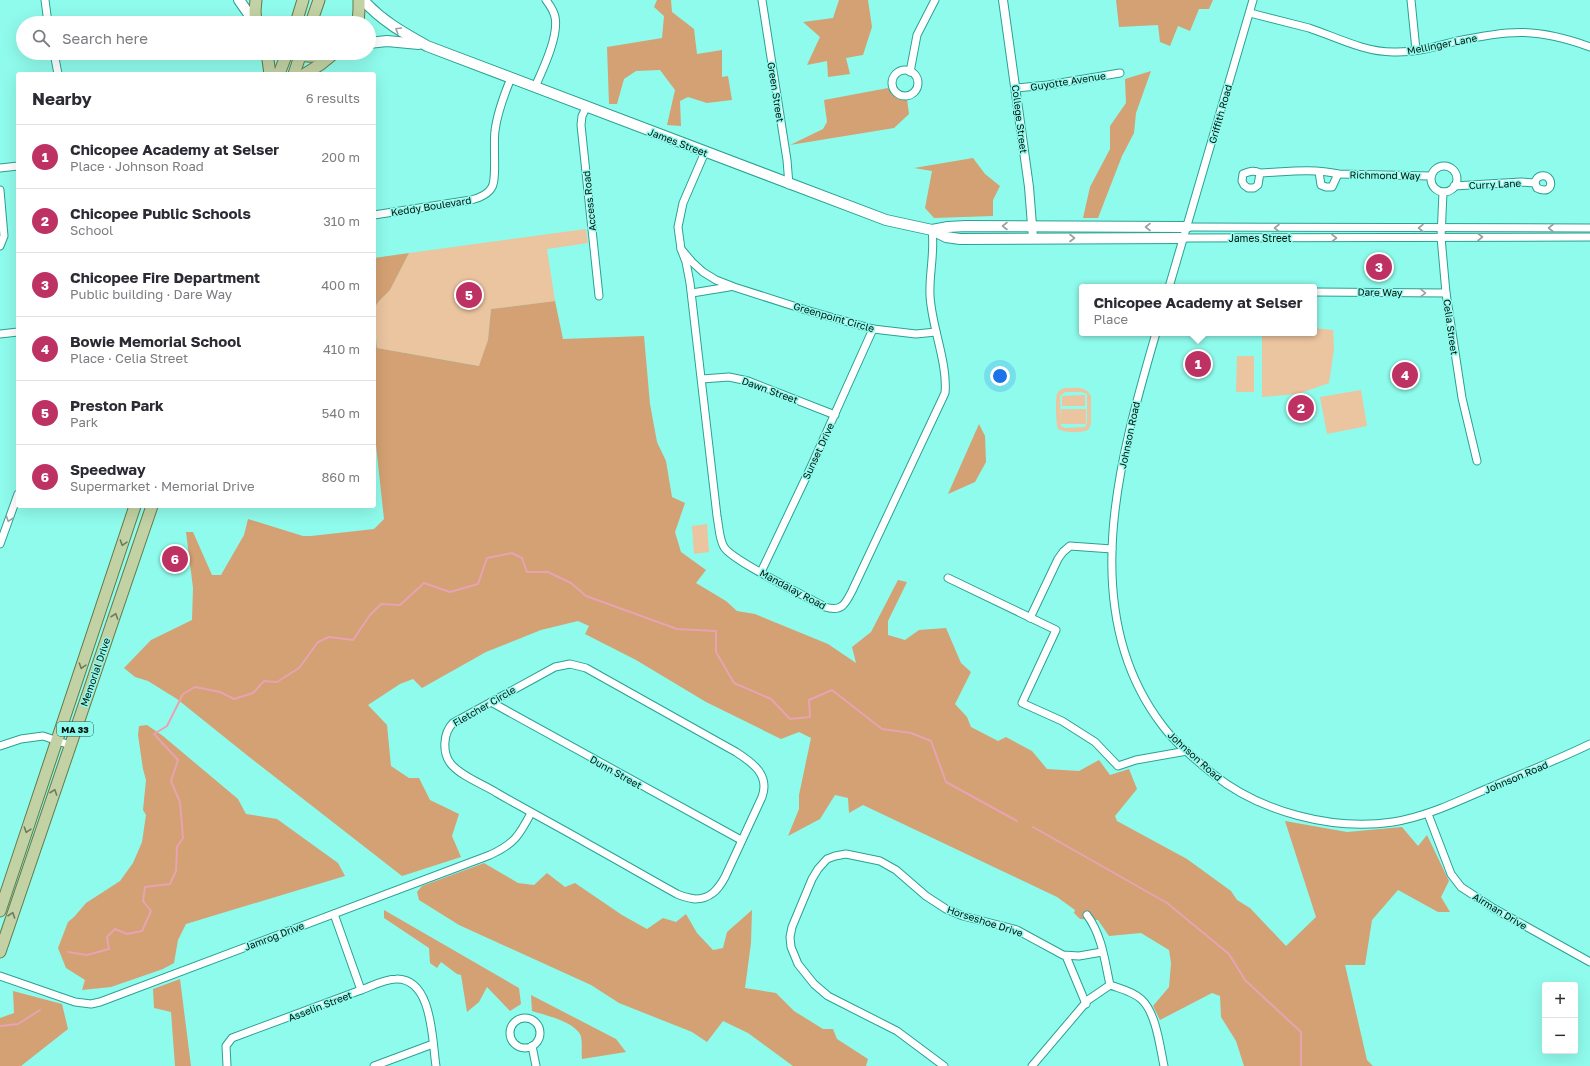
<!DOCTYPE html>
<html lang="en">
<head>
<meta charset="utf-8">
<style>
	body { margin:0; font-family:"Golos Text",sans-serif; background:#f2f2f3; color:#2b2b33 }
	.controls { position:absolute; right:12px; bottom:12px; display:grid; overflow:hidden; border-radius:4px; box-shadow:0 4px 16px #0002 }
	.controls button { width:36px; height:36px; display:grid; place-items:center; padding:0; border:0; border-bottom:1px solid #e1e1e2; background:#fff; color:#2b2b33; font:20px sans-serif }
	.you { position:absolute; left:1000px; top:376px; width:14px; height:14px; margin:-10px; border:3px solid #fff; border-radius:50%; background:#1a73e8; box-shadow:0 0 0 6px #1a73e833 }
	.badge { display:grid; place-items:center; width:26px; height:26px; border-radius:50%; background:#be3163; color:#fff; font-size:13px; font-weight:700 }
	.pin { position:absolute; translate:-50% -50%; border:2px solid #fff; box-shadow:0 1px 4px #0006 }
	.popup { position:absolute; left:1079px; top:284px; width:238px; height:52px; box-sizing:border-box; display:grid; place-content:center; border-radius:4px; background:#fff; filter:drop-shadow(0 1px 3px #0005); font-size:13px; white-space:nowrap; color:#7c7c81 }
	.popup b { font-size:15px; color:#2b2b33 }
	.popup::after { content:''; position:absolute; left:50%; top:100%; margin-left:-8px; border:8px solid transparent; border-top-color:#fff }
	.list { margin:0; padding:0; list-style:none }
	h2 { display:flex; justify-content:space-between; align-items:center; height:52px; margin:0; padding:0 16px; font-size:17px }
	h2 small { font-size:13px; font-weight:400; color:#7c7c81 }
	.list li { display:grid; grid-template-columns:26px 1fr auto; gap:12px; align-items:center; box-sizing:border-box; height:64px; padding:0 16px; border-top:1px solid #e1e1e2 }
	.list b { display:block; font-size:15px; white-space:nowrap }
	.list p { margin:0; font-size:13px; white-space:nowrap; color:#7c7c81 }
	.list em { font-size:13px; font-style:normal; color:#7c7c81 }
	.icon { flex:none; width:22px; height:22px; fill:none; stroke:currentColor; stroke-width:2; stroke-linecap:round; stroke-linejoin:round }
	.map { position:relative; flex:none; width:1590px; height:1066px; overflow:hidden }
	.search { position:absolute; background:#fff; box-shadow:0 4px 16px #0002; left:16px; top:16px; width:360px; height:44px; display:flex; align-items:center; gap:10px; box-sizing:border-box; padding:0 14px; border-radius:22px; color:#7c7c81; font-size:15px }
	.panel { position:absolute; background:#fff; box-shadow:0 4px 16px #0002; left:16px; top:72px; width:360px; height:436px; border-radius:4px }
	.map>svg:first-child { display:block }
	.green { fill:#ebc4a0; fill-rule:evenodd }
	.forest { fill:#d3a173 }
	.lines { fill:none; stroke-linecap:round; stroke-linejoin:round }
	.stream { stroke:#e8a2b2; stroke-width:2 }
	.minor-casing { stroke:#2aa194; stroke-width:9 }
	.tertiary-casing { stroke:#2aa194; stroke-width:10 }
	.secondary-casing { stroke:#2aa194; stroke-width:12 }
	.primary-casing { stroke:#647b48; stroke-width:13 }
	.minor { stroke:#fff; stroke-width:7 }
	.tertiary { stroke:#fff; stroke-width:8 }
	.secondary { stroke:#fff; stroke-width:10 }
	.primary { stroke:#c2d2a4; stroke-width:11 }
	.oneway { stroke:#99a09f }
	.oneway2 { stroke:#6b7b60 }
	.labels { text-anchor:middle; dominant-baseline:central; stroke-width:3; stroke-linejoin:round; paint-order:stroke }
	.shield { fill:#8ffbec; stroke:#2b5751; stroke-width:1 }
	.shield-label { font-size:9px; font-weight:bold; fill:#00110e }
	.street-label { font-size:10px; fill:#00110e; stroke:#8ffbec }
</style>
</head>
<body>
<div class="map">
<svg width="1590" height="1066" viewBox="0 0 1590 1066">
	<rect width="100%" height="100%" fill="#8ffbec"/>
	<g class="green">
		<polygon points="586,229 588,243 547,249 555,301 491,309 488,340 480,366 377,348 374,308 380,300 390,290 409,253"/>
		<polygon points="1314,328 1333,330 1334,349 1329,383 1298,394 1262,397 1262,333 1314,333"/>
		<polygon points="1237,356 1254,356 1254,392 1236,392"/>
		<path d="M 1065,388 C 1075,388 1085,385 1091,396 L 1091,424 L 1088,430 C 1080,433 1066,433 1058,429 C 1056,422 1055,401 1057,394 C 1058,391 1061,389 1065,388 ZM 1065,392 L 1082,392 L 1087,394 L 1087,423 L 1085,427 L 1065,428 L 1061,426 L 1060,396 Z"/>
		<polygon points="1361,390 1367,426 1327,434 1320,397"/>
		<polygon points="1085,395 1085,406 1062,406 1062,396"/>
		<rect x="1061" y="409" width="25" height="15"/>
		<polygon points="707,524 709,552 694,554 692,526"/>
	</g>
	<g class="forest">
		<polygon points="657,0 671,0 672,12 694,29 697,54 722,50 722,77 728,76 732,100 707,103 688,97 680,101 681,126 667,125 675,90 660,70 636,71 624,79 617,104 609,104 607,47 662,38 664,16 654,7"/>
		<polygon points="839,0 868,0 872,27 863,55 846,58 850,74 828,77 827,61 807,65 820,37 803,22 833,18"/>
		<polygon points="1116,0 1213,0 1209,9 1199,9 1190,31 1178,26 1170,46 1160,42 1158,25 1119,27"/>
		<polygon points="1151,71 1136,113 1134,133 1122,156 1098,218 1083,218 1090,187 1110,149 1110,126 1126,103 1125,79"/>
		<polygon points="888,88 897,98 907,99 909,114 894,128 790,145 823,129 827,122 824,100"/>
		<polygon points="973,158 985,174 1000,186 993,200 993,216 934,218 925,208 932,171 914,168"/>
		<polygon points="409,253 390,290 380,300 374,308 374,258"/>
		<polygon points="555,301 563,339 644,336 650,404 657,442 666,461 672,497 685,503 675,532 681,552 706,570 696,583 726,601 737,611 755,614 828,644 856,663 852,647 871,632 898,580 907,582 888,621 888,635 905,640 919,630 946,628 961,663 971,672 955,704 967,717 971,727 998,741 1006,737 1032,751 1047,769 1079,771 1099,760 1110,775 1129,769 1137,789 1115,816 1117,821 1187,859 1231,891 1237,900 1250,908 1286,946 1316,917 1285,821 1347,832 1402,827 1418,846 1427,835 1449,881 1441,897 1450,912 1438,912 1398,890 1372,920 1365,965 1345,965 1367,1060 1373,1066 1244,1066 1236,1041 1221,1017 1220,996 1212,993 1160,1020 1153,1006 1169,987 1171,963 1169,950 1141,933 1109,936 1098,920 1080,919 1074,913 1075,910 1057,897 863,805 849,813 848,798 835,795 820,819 788,836 799,809 799,795 811,738 799,732 781,739 706,702 636,660 585,634 589,626 578,621 541,630 486,652 422,688 413,679 400,684 368,705 387,725 391,766 409,778 419,778 430,800 459,814 452,836 461,857 402,876 248,756 177,699 148,681 135,677 124,668 151,640 192,620 193,588 186,532 193,532 212,575 221,575 244,535 248,519 303,536 311,536 374,529 384,519 374,427 374,318 377,348 479,366 488,340 491,309"/>
		<polygon points="979,424 985,436 986,462 975,482 948,494"/>
		<polygon points="147,725 163,736 238,799 246,814 277,819 338,863 345,876 186,924 178,940 174,963 163,969 111,987 82,990 85,980 66,968 58,948 68,922 74,917 86,903 120,881 133,863 142,842 146,815 143,810 146,780 143,769 138,735 139,726"/>
		<polygon points="484,863 518,883 534,885 547,873 565,887 575,883 622,915 647,929 663,918 676,922 686,914 697,933 713,950 723,948 727,932 752,910 751,943 745,988 776,993 794,1011 823,1029 833,1029 837,1039 868,1059 866,1066 793,1066 748,1033 723,1021 707,1042 692,1032 619,1003 591,985 459,925 419,900 417,892 422,886"/>
		<polygon points="384,910 519,988 521,1004 510,1011 487,987 479,1002 467,1012 461,975 457,974 441,962 437,968 430,963 429,948 384,918"/>
		<polygon points="180,979 191,1066 175,1066 171,1012 154,1008 153,989"/>
		<polygon points="13,991 62,1004 68,1029 21,1066 0,1066 0,1018 14,1013"/>
		<path d="M 531,995 L 616,1039 L 626,1052 L 582,1059 C 581,1052 583,1040 580,1034 C 572,1021 545,1015 532,1011 Z"/>
	</g>
	<g class="lines">
		<g class="stream">
			<polyline points="1033,827 1167,903 1229,954 1245,980 1301,1032 1301,1066"/>
			<polyline points="68,952 87,955 109,949 107,937 115,929 127,934 142,931 151,911 143,901 145,887 170,884 176,871 177,847 183,838 180,802 171,781 178,760 154,734 167,726 183,694 195,687 220,692 234,699 253,693 264,681 277,682 299,668 318,642 329,637 353,640 370,615 381,604 400,605 424,583 450,592 478,584 487,558 512,553 522,558 527,572 548,572 571,583 586,596 677,629 716,631 716,652 734,683 771,699 790,719 810,717 809,700 832,690 882,729 911,733 931,741 946,782 1017,821"/>
			<polyline points="0,1026 18,1024 40,1010"/>
		</g>
		<g class="minor-casing">
			<g id="minor">
				<polyline points="45,0 48,23"/>
				<polyline points="762,0 787,160 789,185"/>
				<polyline points="1411,0 1416,50"/>
				<path d="M 1250,13 C 1269,18 1289,23 1309,28 C 1336,37 1364,52 1393,52 C 1414,53 1434,47 1453,42 C 1508,30 1536,27 1590,47"/>
				<polyline points="54,53 58,74"/>
				<circle cx="905" cy="83" r="13"/>
				<polyline points="910,72 917,35 935,0"/>
				<path d="M 535,87 C 543,69 559,36 555,17 C 554,12 549,4 546,0"/>
				<polyline points="1016,88 1048,85 1120,73"/>
				<polyline points="587,106 582,116 581,125 599,296"/>
				<polyline points="705,152 683,203 678,227 681,249 692,262 703,272 716,280 734,287 806,310 873,329 916,334 936,332"/>
				<circle cx="1444" cy="179" r="13"/>
				<polyline points="0,168 18,166"/>
				<polyline points="1319,172 1321,185 1326,187 1332,187 1338,174"/>
				<path d="M 1260,173 L 1258,185 L 1254,188 L 1248,188 L 1244,185 L 1242,181 L 1243,174 C 1250,171 1254,170 1260,173 C 1285,172 1313,168 1338,174 L 1431,176"/>
				<path d="M 1454,186 L 1521,182 L 1535,183 L 1537,188 C 1555,197 1554,173 1541,176 C 1537,177 1536,179 1535,183"/>
				<polyline points="0,190 4,236 0,246"/>
				<polyline points="1443,192 1441,237 1446,293 1462,398 1477,461"/>
				<path d="M 374,215 L 471,200 C 479,198 488,195 492,187 C 497,178 493,144 495,131 C 497,113 504,95 511,78"/>
				<polyline points="1187,227 1590,228"/>
				<polyline points="1183,238 1590,237"/>
				<path d="M 681,249 L 686,262 L 690,283 L 717,516 C 719,526 719,539 724,547 C 732,561 806,596 825,607 C 841,612 845,605 852,591 L 945,393 C 948,363 931,325 930,295 C 929,273 935,252 932,230"/>
				<polyline points="1169,287 1253,0"/>
				<polyline points="1314,292 1446,293"/>
				<polyline points="692,293 729,287"/>
				<path d="M 1156,333 C 1120,457 1075,611 1162,725 C 1176,744 1195,759 1213,774 C 1260,812 1333,831 1393,822 C 1425,817 1454,803 1484,790 C 1519,775 1555,761 1590,744"/>
				<polyline points="0,334 18,332"/>
				<polyline points="702,379 729,377 748,381 835,415"/>
				<polyline points="0,544 18,494"/>
				<polyline points="761,572 810,469 873,329"/>
				<polyline points="948,578 1056,630 1022,703 1062,721 1095,742 1118,766 1136,760 1187,751"/>
				<polyline points="1030,618 1058,559 1063,552 1070,546 1112,549"/>
				<path d="M 570,664 L 586,668 L 736,752 C 753,763 770,775 762,797 L 725,877 C 718,890 710,899 695,899 C 689,898 683,897 677,894 C 648,878 619,861 590,845 C 559,827 528,811 497,793 C 483,784 462,777 451,764 C 442,753 443,733 453,723 L 555,667 Z"/>
				<polyline points="491,702 741,840"/>
				<polyline points="0,746 21,739 43,736 70,745"/>
				<polyline points="1428,814 1451,874 1461,887 1493,908 1590,962"/>
				<path d="M 1087,915 C 1102,935 1105,962 1110,985 C 1121,989 1132,991 1141,999 C 1156,1012 1160,1047 1164,1066"/>
				<polyline points="1066,956 1086,1004"/>
				<path d="M 0,976 L 75,1002 L 91,1004 L 100,1002 L 490,855 C 514,844 519,836 531,813"/>
				<path d="M 361,990 C 372,986 385,979 396,979 C 433,978 432,1041 436,1066"/>
				<circle cx="525" cy="1033" r="15"/>
				<polyline points="532,1046 536,1066"/>
				<polyline points="227,1066 226,1046 232,1038 361,990 334,914"/>
				<polyline points="374,1066 433,1044"/>
				<polyline points="944,1066 897,1031 828,996 814,984 798,964 791,947 790,937 792,927 812,879 818,869 827,859 835,856 846,854 880,861 896,870 926,896 946,909 963,916 1017,930 1063,955 1079,956 1102,952"/>
				<polyline points="1032,1066 1088,1000 1110,985"/>
			</g>
		</g>
		<g class="tertiary-casing">
			<polyline id="tertiary" points="1003,0 1029,187 1033,238"/>
		</g>
		<g class="secondary-casing">
			<g id="secondary">
				<polyline points="239,0 255,23"/>
				<path d="M 363,0 C 382,21 402,32 427,46 L 886,220 L 932,230 L 946,237 L 960,239 L 1183,238"/>
				<polyline points="369,43 387,41 419,44"/>
				<polyline points="932,230 948,227 966,226 1187,227"/>
			</g>
		</g>
		<g class="primary-casing">
			<g id="primary">
				<polyline points="256,0 255,11 256,23"/>
				<polyline points="296,23 303,0"/>
				<polyline points="311,23 319,0"/>
				<polyline points="358,23 359,10 359,0"/>
				<polyline points="267,53 270,74"/>
				<path d="M 294,53 C 307,58 319,57 333,53"/>
				<polyline points="279,74 287,53"/>
				<polyline points="294,74 301,53"/>
				<polyline points="305,74 321,64 332,55"/>
				<polyline points="0,911 135,506"/>
				<polyline points="0,952 152,506"/>
			</g>
		</g>
		<use href="#minor" class="minor"/>
		<use href="#tertiary" class="tertiary"/>
		<use href="#secondary" class="secondary"/>
		<use href="#primary" class="primary"/>
	</g>
	<defs><path id="oneway-chevron" d="M-2-3.5L2.5 0L-2 3.5" fill="none" stroke-width="1.6" stroke-linecap="round" stroke-linejoin="round"/></defs>
	<g class="oneway">
		<use href="#oneway-chevron" transform="translate(398 30) rotate(-149)"/>
		<use href="#oneway-chevron" transform="translate(1005 226) rotate(180)"/>
		<use href="#oneway-chevron" transform="translate(1148 227) rotate(-180)"/>
		<use href="#oneway-chevron" transform="translate(1277 228) rotate(-180)"/>
		<use href="#oneway-chevron" transform="translate(1421 228) rotate(-180)"/>
		<use href="#oneway-chevron" transform="translate(1551 228) rotate(-180)"/>
		<use href="#oneway-chevron" transform="translate(1480 237)"/>
		<use href="#oneway-chevron" transform="translate(1072 238)"/>
		<use href="#oneway-chevron" transform="translate(1334 238)"/>
		<use href="#oneway-chevron" transform="translate(1423 293) rotate(1)"/>
		<use href="#oneway-chevron" transform="translate(9 519) rotate(109)"/>
	</g>
	<g class="oneway2">
		<use href="#oneway-chevron" transform="translate(123 543) rotate(108)"/>
		<use href="#oneway-chevron" transform="translate(115 616) rotate(-71)"/>
		<use href="#oneway-chevron" transform="translate(82 666) rotate(108)"/>
		<use href="#oneway-chevron" transform="translate(54 792) rotate(-71)"/>
		<use href="#oneway-chevron" transform="translate(27 830) rotate(108)"/>
		<use href="#oneway-chevron" transform="translate(12 915) rotate(-71)"/>
	</g>
	<g class="labels">
		<rect class="shield" x="57" y="722" width="36" height="14" rx="3"/>
		<g class="shield-label">
			<text x="75" y="729">MA 33</text>
		</g>
		<g class="street-label">
			<text transform="translate(1442 44) rotate(-11)">Mellinger Lane</text>
			<text transform="translate(1068 81) rotate(-9)">Guyotte Avenue</text>
			<text transform="translate(776 92) rotate(81)">Green Street</text>
			<text transform="translate(1220 114) rotate(-74)">Griffith Road</text>
			<text transform="translate(1020 119) rotate(83)">College Street</text>
			<text transform="translate(678 142) rotate(21)">James Street</text>
			<text transform="translate(1385 175) rotate(1)">Richmond Way</text>
			<text transform="translate(1495 184) rotate(-3)">Curry Lane</text>
			<text transform="translate(589 201) rotate(-96)">Access Road</text>
			<text transform="translate(431 206) rotate(-9)">Keddy Boulevard</text>
			<text x="1260" y="238">James Street</text>
			<text transform="translate(1380 292) rotate(1)">Dare Way</text>
			<text transform="translate(834 317) rotate(16)">Greenpoint Circle</text>
			<text transform="translate(1451 327) rotate(82)">Celia Street</text>
			<text transform="translate(770 390) rotate(20)">Dawn Street</text>
			<text transform="translate(1129 435) rotate(-78)">Johnson Road</text>
			<text transform="translate(818 451) rotate(-65)">Sunset Drive</text>
			<text transform="translate(793 589) rotate(28)">Mandalay Road</text>
			<text transform="translate(95 672) rotate(-71)">Memorial Drive</text>
			<text transform="translate(484 706) rotate(-30)">Fletcher Circle</text>
			<text transform="translate(1195 756) rotate(42)">Johnson Road</text>
			<text transform="translate(616 772) rotate(29)">Dunn Street</text>
			<text transform="translate(1516 777) rotate(-23)">Johnson Road</text>
			<text transform="translate(1500 911) rotate(31)">Airman Drive</text>
			<text transform="translate(985 921) rotate(18)">Horseshoe Drive</text>
			<text transform="translate(274 936) rotate(-21)">Jamrog Drive</text>
			<text transform="translate(320 1006) rotate(-21)">Asselin Street</text>
		</g>
	</g>
</svg>
<div class="controls">
<button>+</button>
<button>−</button>
</div>
<div class="you"></div>
<div class="pin badge" style="left:1198px;top:364px">1</div>
<div class="popup"><b>Chicopee Academy at Selser</b>Place</div>
<div class="pin badge" style="left:1301px;top:408px">2</div>
<div class="pin badge" style="left:1379px;top:267px">3</div>
<div class="pin badge" style="left:1405px;top:375px">4</div>
<div class="pin badge" style="left:469px;top:295px">5</div>
<div class="pin badge" style="left:175px;top:559px">6</div>
<div class="search"><svg class="icon" aria-label="search" viewBox="0 0 24 24"><circle cx="10" cy="10" r="6"/><path d="M15 15l6 6"/></svg>Search here</div>
<section class="panel">
<h2>Nearby<small>6 results</small></h2>
<ul class="list">
<li><span class="badge">1</span><div><b>Chicopee Academy at Selser</b><p>Place · Johnson Road</p></div><em>200 m</em></li>
<li><span class="badge">2</span><div><b>Chicopee Public Schools</b><p>School</p></div><em>310 m</em></li>
<li><span class="badge">3</span><div><b>Chicopee Fire Department</b><p>Public building · Dare Way</p></div><em>400 m</em></li>
<li><span class="badge">4</span><div><b>Bowie Memorial School</b><p>Place · Celia Street</p></div><em>410 m</em></li>
<li><span class="badge">5</span><div><b>Preston Park</b><p>Park</p></div><em>540 m</em></li>
<li><span class="badge">6</span><div><b>Speedway</b><p>Supermarket · Memorial Drive</p></div><em>860 m</em></li>
</ul>
</section>
</div>
</body>
</html>
